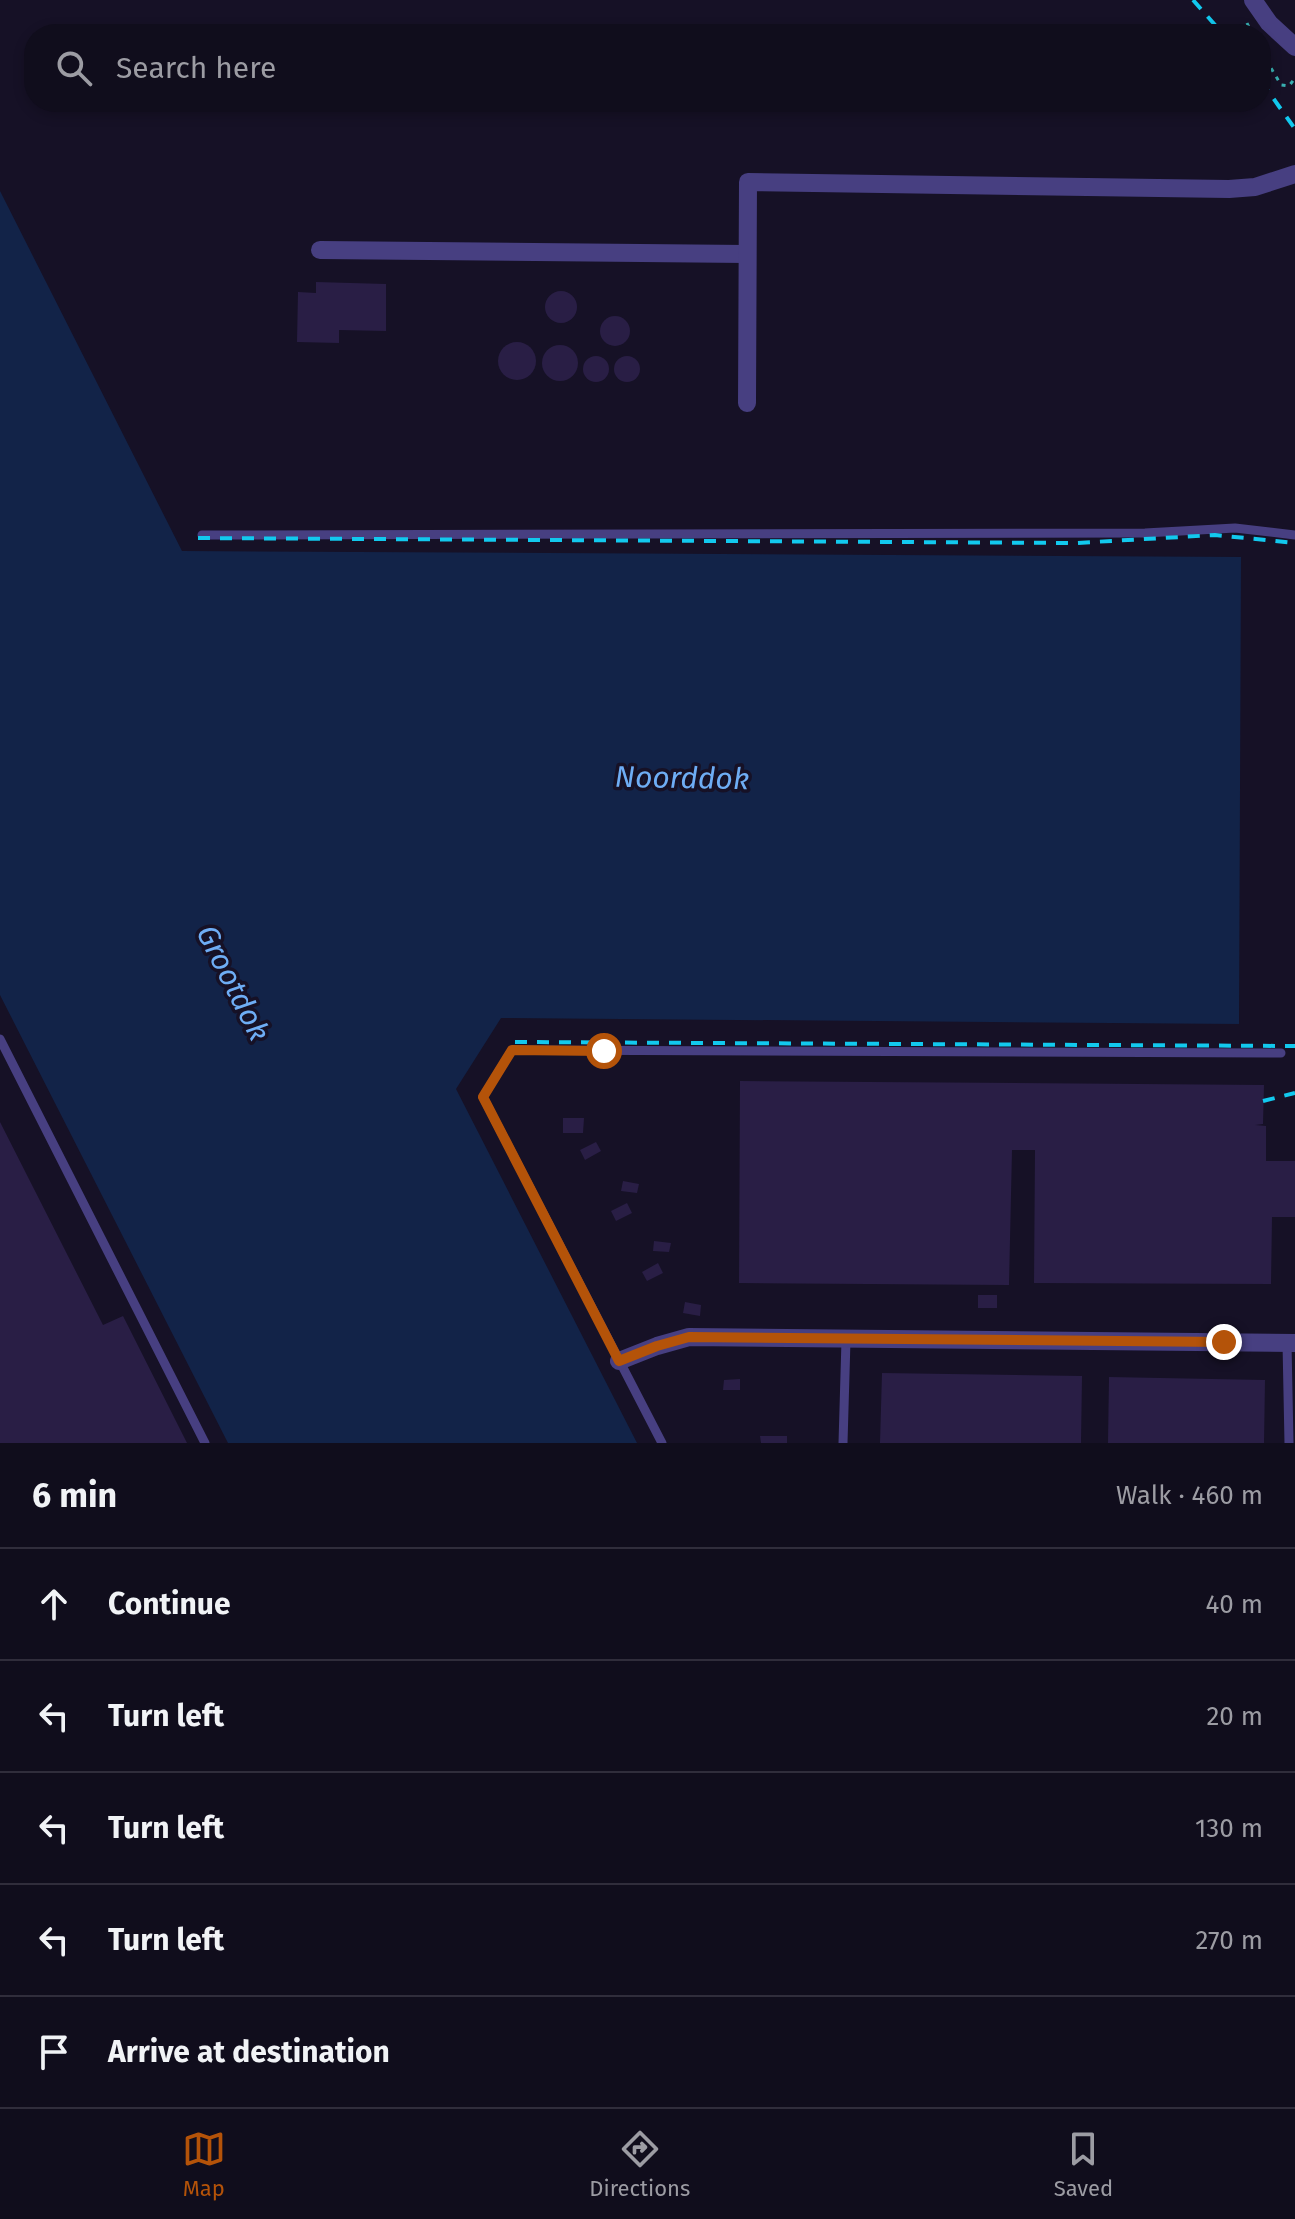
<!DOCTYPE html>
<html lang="en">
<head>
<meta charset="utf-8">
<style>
	body { margin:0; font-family:"Fira Sans",sans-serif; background:#1e1b29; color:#f1f3f6 }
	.stop { position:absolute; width:24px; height:24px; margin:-18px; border:6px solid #b45309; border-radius:50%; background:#fff }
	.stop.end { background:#b45309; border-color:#fff; box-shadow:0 2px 8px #0008 }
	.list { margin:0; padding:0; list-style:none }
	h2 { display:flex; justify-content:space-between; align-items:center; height:104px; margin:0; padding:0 32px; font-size:34px }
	h2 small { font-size:26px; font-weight:400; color:#9c9ca3 }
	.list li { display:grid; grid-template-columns:52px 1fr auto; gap:24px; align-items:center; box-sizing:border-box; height:112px; padding:0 32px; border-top:2px solid #302d3b }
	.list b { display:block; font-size:30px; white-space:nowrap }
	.list em { font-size:26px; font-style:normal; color:#9c9ca3 }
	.icon { flex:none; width:44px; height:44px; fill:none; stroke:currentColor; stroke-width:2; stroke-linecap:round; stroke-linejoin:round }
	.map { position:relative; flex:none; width:1295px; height:1443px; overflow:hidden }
	.search { position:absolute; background:#100d1c; box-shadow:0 4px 12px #0003; left:24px; right:24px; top:24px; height:88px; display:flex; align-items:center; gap:20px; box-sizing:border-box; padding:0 28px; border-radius:32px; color:#9c9ca3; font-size:30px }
	.sheet { height:664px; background:#100d1c }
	nav { display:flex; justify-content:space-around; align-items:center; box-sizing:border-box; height:112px; border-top:2px solid #302d3b; background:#100d1c; font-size:22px; color:#9c9ca3 }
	nav a { display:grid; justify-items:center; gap:4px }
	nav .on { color:#b45309 }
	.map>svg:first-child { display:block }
	.water { fill:#122348 }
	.building { fill:#291e45 }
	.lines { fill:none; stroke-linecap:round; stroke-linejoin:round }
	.path { stroke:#38afb0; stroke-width:3; stroke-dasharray:4 6; stroke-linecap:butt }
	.lane { stroke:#473f81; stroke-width:9 }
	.street { stroke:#473f81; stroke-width:18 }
	.rail { stroke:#12c9ee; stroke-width:4; stroke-dasharray:12 10; stroke-linecap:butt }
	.route { stroke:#b45309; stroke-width:10 }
	.labels { text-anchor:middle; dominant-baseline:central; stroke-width:7; stroke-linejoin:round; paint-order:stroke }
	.water-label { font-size:30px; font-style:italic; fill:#6eadf5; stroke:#161126 }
</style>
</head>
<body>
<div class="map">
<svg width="1295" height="1443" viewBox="0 0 1295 1443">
	<rect width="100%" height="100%" fill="#161126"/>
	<polygon class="water" points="0,191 182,551 1241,557 1239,1024 501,1018 456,1089 637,1443 228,1443 0,995"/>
	<g class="building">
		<polygon points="316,282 386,284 386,331 339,330 339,343 297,342 298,292 316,293"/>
		<circle cx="561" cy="307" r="16"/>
		<circle cx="615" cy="331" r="15"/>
		<circle cx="517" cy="361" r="19"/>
		<circle cx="560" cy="363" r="18"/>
		<circle cx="596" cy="369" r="13"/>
		<circle cx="627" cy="369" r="13"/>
		<polygon points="740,1081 1264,1085 1263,1124 1255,1125 1266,1126 1266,1161 1295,1161 1295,1217 1272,1217 1271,1284 1034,1283 1035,1150 1012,1150 1009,1285 739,1283"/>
		<polygon points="563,1118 584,1118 583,1133 563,1133"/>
		<polygon points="0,1122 103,1325 123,1316 187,1443 0,1443"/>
		<polygon points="596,1142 601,1151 585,1160 580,1150"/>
		<polygon points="623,1181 639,1184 637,1193 621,1191"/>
		<polygon points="627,1203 632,1213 616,1221 611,1211"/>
		<polygon points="654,1241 671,1243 669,1252 653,1251"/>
		<polygon points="658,1263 663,1273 647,1281 642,1272"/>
		<rect x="978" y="1295" width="19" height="13"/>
		<polygon points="685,1302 701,1305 700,1316 683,1313"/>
		<polygon points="882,1373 1082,1376 1081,1443 880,1443"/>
		<polygon points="1109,1377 1265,1380 1264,1443 1108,1443"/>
		<polygon points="740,1379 740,1390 723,1390 724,1380"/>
		<polygon points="760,1436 787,1436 787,1443 761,1443"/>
	</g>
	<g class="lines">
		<g class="path">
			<polyline points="1247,23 1252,34"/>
			<polyline points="1261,51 1281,85 1289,86 1295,78"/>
		</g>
		<g class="lane">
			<polyline points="202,535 1145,533 1235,528 1295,535"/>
			<polyline points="0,1039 205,1443"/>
			<polyline points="1287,1343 1289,1443"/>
			<polyline points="662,1443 483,1097 512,1050 1281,1053"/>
			<polyline points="843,1443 846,1340"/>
		</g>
		<g class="street">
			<polyline points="1253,0 1269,23 1295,47"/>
			<polyline points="320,250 747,254"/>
			<polyline points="747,403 748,182 1229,189 1255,187 1295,174"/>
			<polyline points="619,1361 657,1346 689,1337 1295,1343"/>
		</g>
		<g class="rail">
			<polyline points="1193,0 1223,34"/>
			<polyline points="1261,81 1295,129"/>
			<polyline points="198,538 1076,543 1215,535 1295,543"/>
			<polyline points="515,1042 1295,1046"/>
			<polyline points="1263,1101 1295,1093"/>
		</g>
	</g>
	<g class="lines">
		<polyline class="route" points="604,1051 512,1050 483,1097 619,1361 657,1346 689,1337 1224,1342"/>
	</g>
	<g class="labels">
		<g class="water-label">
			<text transform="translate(682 778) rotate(1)">Noorddok</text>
			<text transform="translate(233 983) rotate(63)">Grootdok</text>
		</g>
	</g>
</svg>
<div class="stop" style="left:604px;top:1051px"></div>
<div class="stop end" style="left:1224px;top:1342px"></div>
<div class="search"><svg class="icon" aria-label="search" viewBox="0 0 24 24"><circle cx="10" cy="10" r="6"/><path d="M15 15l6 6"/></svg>Search here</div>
</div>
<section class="sheet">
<h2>6 min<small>Walk · 460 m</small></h2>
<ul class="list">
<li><svg class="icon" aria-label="ahead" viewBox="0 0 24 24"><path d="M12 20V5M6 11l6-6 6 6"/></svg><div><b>Continue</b></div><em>40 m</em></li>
<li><svg class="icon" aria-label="left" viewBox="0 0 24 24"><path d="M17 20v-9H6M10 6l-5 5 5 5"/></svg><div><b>Turn left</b></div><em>20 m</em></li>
<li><svg class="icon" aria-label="left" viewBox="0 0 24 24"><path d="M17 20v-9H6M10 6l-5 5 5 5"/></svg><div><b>Turn left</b></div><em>130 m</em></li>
<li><svg class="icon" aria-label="left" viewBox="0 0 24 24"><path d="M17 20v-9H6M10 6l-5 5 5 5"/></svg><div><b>Turn left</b></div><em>270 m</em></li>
<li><svg class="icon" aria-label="arrive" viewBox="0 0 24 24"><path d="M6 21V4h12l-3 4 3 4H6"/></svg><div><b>Arrive at destination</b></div></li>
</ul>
</section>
<nav>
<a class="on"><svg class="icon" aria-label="map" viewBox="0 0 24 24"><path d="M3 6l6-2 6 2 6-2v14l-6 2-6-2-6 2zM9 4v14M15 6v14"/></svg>Map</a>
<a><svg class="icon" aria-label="directions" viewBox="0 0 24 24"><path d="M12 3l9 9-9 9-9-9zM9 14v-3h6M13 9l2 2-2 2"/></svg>Directions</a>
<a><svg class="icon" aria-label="saved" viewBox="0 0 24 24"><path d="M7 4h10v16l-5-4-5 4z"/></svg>Saved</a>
</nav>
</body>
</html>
